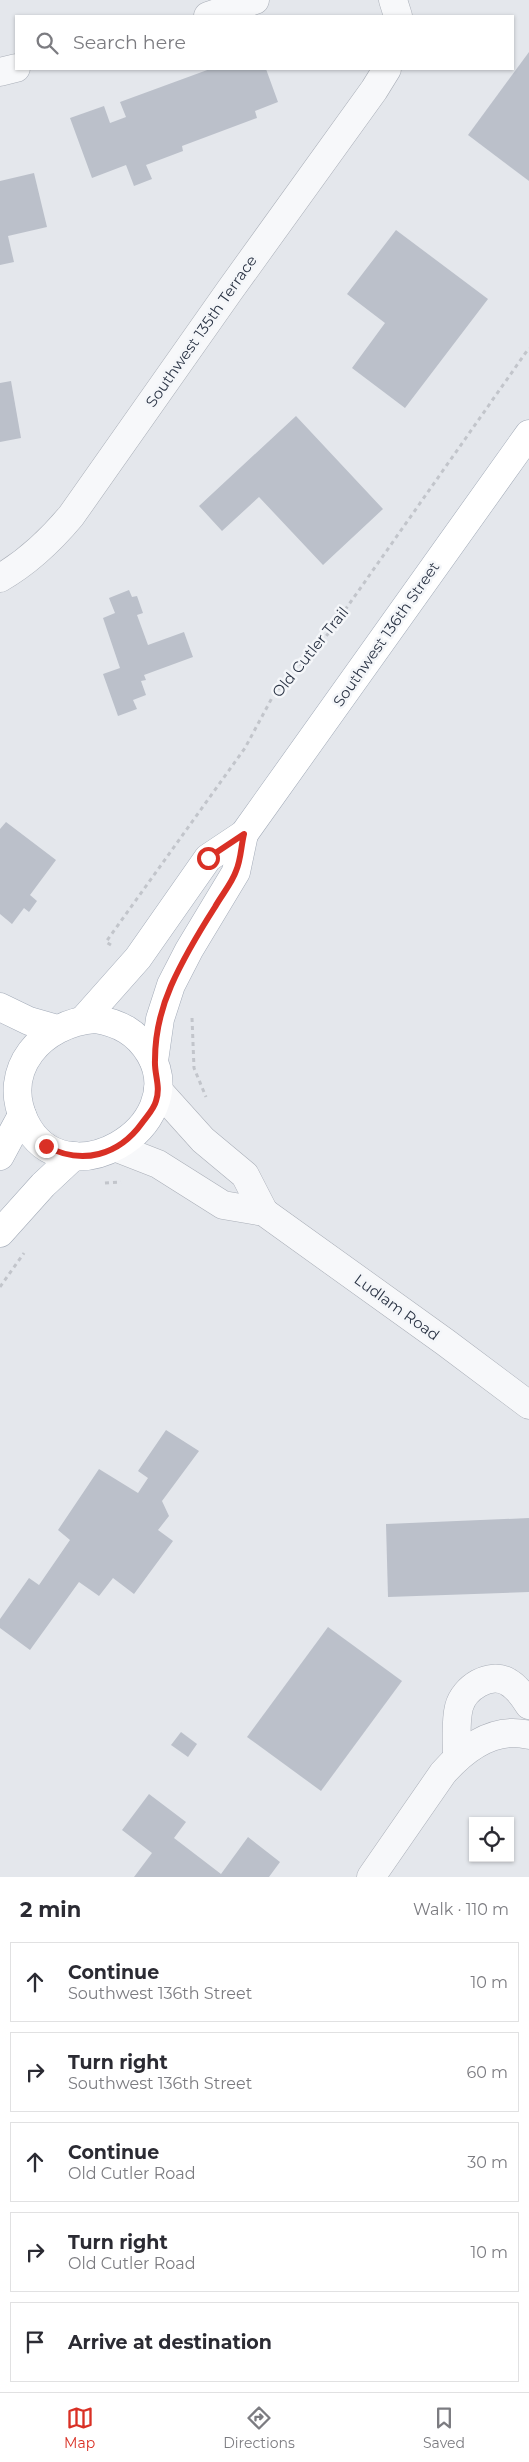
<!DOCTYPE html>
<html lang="en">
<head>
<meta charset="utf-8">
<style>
	body { margin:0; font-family:Montserrat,sans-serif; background:#f7f7f7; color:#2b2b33 }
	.controls { position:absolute; right:15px; bottom:15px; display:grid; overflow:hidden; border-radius:0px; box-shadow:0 1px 4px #0004 }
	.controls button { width:45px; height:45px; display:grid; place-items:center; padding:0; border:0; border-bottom:1px solid #e1e1e2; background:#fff; color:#2b2b33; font:25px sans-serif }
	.stop { position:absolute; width:15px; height:15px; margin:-11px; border:4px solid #d93025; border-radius:50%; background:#fff }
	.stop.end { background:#d93025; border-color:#fff; box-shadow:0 1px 5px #0008 }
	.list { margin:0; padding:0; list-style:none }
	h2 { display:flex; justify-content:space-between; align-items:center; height:65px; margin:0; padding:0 20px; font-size:21px }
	h2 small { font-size:16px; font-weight:400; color:#7c7c81 }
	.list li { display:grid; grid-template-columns:32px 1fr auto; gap:15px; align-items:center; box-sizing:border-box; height:80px; margin:0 10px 10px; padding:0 10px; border:1px solid #e1e1e2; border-radius:0px }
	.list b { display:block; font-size:19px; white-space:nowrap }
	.list p { margin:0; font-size:16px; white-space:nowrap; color:#7c7c81 }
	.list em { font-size:16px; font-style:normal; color:#7c7c81 }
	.icon { flex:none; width:28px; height:28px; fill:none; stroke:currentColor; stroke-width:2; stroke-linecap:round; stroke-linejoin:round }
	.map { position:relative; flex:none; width:529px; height:1877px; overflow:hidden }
	.search { position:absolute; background:#fff; box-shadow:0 1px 4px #0004; left:15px; right:15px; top:15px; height:55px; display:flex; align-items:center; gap:12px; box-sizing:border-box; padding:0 18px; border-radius:0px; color:#7c7c81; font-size:19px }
	.sheet { height:515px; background:#fff }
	nav { display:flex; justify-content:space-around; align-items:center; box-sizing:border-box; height:70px; border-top:1px solid #e1e1e2; background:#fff; font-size:14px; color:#7c7c81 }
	nav a { display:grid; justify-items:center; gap:2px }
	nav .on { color:#d93025 }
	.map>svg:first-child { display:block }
	.building { fill:#bbc0ca }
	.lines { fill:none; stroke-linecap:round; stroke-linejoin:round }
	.minor-casing { stroke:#a9aeb7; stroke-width:29 }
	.major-casing { stroke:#a3abb8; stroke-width:29 }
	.path { stroke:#c2c5cb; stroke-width:3; stroke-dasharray:4 4; stroke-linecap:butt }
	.minor { stroke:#f7f8fa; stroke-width:28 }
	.major { stroke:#fff; stroke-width:28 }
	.route { stroke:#d93025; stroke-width:6 }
	.labels { text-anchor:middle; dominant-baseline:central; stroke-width:5; stroke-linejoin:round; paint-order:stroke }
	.street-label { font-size:15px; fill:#2b3445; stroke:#f4f6f9 }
</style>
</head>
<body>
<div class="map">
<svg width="529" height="1877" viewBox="0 0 529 1877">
	<rect width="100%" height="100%" fill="#e4e7ec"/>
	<g class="building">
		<polygon points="529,52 529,181 468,135"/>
		<polygon points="210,69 266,69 278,102 255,111 257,118 182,146 183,151 146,165 152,179 134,186 126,165 92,178 70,118 104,106 110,123 126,117 120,102"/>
		<polygon points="34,173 47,227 8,236 14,262 0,265 0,181"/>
		<polygon points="396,230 488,299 405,408 352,368 385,323 347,294"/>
		<polygon points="11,381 21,438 0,442 0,383"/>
		<polygon points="296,416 383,509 323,565 259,497 222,531 199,506"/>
		<polygon points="129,590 132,597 137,596 143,613 137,615 148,645 184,632 193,657 144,675 146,680 141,681 146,695 133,700 137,709 118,716 103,674 120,668 103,618 115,613 109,598"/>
		<polygon points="6,822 56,860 30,895 37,901 29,912 24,908 12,924 0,914 0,829"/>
		<polygon points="166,1430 199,1451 162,1501 169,1516 158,1530 173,1541 134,1594 113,1578 99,1596 79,1582 30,1650 0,1628 0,1619 29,1578 39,1585 70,1540 58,1530 99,1469 138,1493 148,1478 138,1471"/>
		<polygon points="529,1518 529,1592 388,1597 386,1524"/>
		<polygon points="328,1627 402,1681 321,1791 247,1737"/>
		<polygon points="181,1732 197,1744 188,1757 171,1745"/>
		<polygon points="149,1794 186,1822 174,1838 221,1874 248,1837 280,1862 269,1877 134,1877 152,1853 122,1830"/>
	</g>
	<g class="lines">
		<g class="minor-casing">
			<g id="minor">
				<polyline points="393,0 398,16"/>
				<polyline points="208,16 255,0"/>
				<polyline points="0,72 16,68"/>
				<path d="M 0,578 C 28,562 50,541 71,516 L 230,290 L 374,90 L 387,69"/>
				<polyline points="158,1090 203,1140 245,1175 264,1212"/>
				<polyline points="117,1148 158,1164 223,1205 264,1212 445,1342 529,1405"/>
				<path d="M 457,1758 C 457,1741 455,1723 459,1707 C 464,1688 490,1671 508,1682 C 517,1687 524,1697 529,1705"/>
				<path d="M 371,1877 L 443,1773 C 465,1748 494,1726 529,1735"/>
			</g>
		</g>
		<g class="major-casing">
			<g id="major">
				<polyline points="0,1007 29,1021 57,1029"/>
				<path d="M 95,1019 C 119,1023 137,1032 150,1054 C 192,1127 64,1202 25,1122 C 0,1069 42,1023 95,1019 Z"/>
				<polyline points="83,1020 138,958 208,858 244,834 529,434"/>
				<polyline points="154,1061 160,1019 171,985 189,950 236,872 244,834"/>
				<polyline points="0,1156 22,1115"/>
				<polyline points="0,1233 43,1185 74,1156"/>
			</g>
		</g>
		<g class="path">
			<polyline points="111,945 106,942 245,748 273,696 284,682 312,654 331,630 529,348"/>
			<polyline points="192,1018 194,1068 206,1097"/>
			<polyline points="105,1183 121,1182"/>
			<polyline points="0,1287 24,1253"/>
		</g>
		<use href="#minor" class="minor"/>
		<use href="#major" class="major"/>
	</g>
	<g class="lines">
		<path class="route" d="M 46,1146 C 82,1166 119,1155 142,1123 C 147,1116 154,1109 156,1101 C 161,1086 154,1074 155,1060 C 155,1035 161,1009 171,986 C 183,959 199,932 215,907 C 221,896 232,883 236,871 C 241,860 241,846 244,834 L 208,858"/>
	</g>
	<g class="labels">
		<g class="street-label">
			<text transform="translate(201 331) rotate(-55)">Southwest 135th Terrace</text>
			<text transform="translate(386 634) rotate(-55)">Southwest 136th Street</text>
			<text transform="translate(310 652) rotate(-51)">Old Cutler Trail</text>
			<text transform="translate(397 1307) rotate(36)">Ludlam Road</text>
		</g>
	</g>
</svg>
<div class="controls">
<button><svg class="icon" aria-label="locate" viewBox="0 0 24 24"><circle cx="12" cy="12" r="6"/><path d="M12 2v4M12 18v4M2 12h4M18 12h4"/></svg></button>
</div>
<div class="stop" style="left:208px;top:858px"></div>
<div class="stop end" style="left:46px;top:1146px"></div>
<div class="search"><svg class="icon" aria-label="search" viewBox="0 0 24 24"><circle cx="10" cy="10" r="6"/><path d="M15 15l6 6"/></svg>Search here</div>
</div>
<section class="sheet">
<h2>2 min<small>Walk · 110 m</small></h2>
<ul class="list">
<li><svg class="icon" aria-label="ahead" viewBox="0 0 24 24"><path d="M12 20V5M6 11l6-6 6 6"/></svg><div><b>Continue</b><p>Southwest 136th Street</p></div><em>10 m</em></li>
<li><svg class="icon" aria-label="right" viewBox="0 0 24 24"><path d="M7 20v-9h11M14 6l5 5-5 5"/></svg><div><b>Turn right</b><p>Southwest 136th Street</p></div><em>60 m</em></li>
<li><svg class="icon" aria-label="ahead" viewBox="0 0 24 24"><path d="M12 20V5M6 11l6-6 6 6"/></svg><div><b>Continue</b><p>Old Cutler Road</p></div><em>30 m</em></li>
<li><svg class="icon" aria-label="right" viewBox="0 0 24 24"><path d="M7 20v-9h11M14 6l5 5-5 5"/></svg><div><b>Turn right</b><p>Old Cutler Road</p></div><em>10 m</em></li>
<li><svg class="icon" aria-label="arrive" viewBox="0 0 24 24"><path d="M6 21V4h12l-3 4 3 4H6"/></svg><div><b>Arrive at destination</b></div></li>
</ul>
</section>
<nav>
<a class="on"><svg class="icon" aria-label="map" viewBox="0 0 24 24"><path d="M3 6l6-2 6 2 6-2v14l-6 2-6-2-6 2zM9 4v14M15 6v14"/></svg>Map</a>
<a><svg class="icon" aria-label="directions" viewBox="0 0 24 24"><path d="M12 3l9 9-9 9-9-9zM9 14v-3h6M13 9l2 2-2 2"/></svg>Directions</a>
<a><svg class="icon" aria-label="saved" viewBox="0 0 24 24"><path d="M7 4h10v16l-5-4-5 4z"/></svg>Saved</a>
</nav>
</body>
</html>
